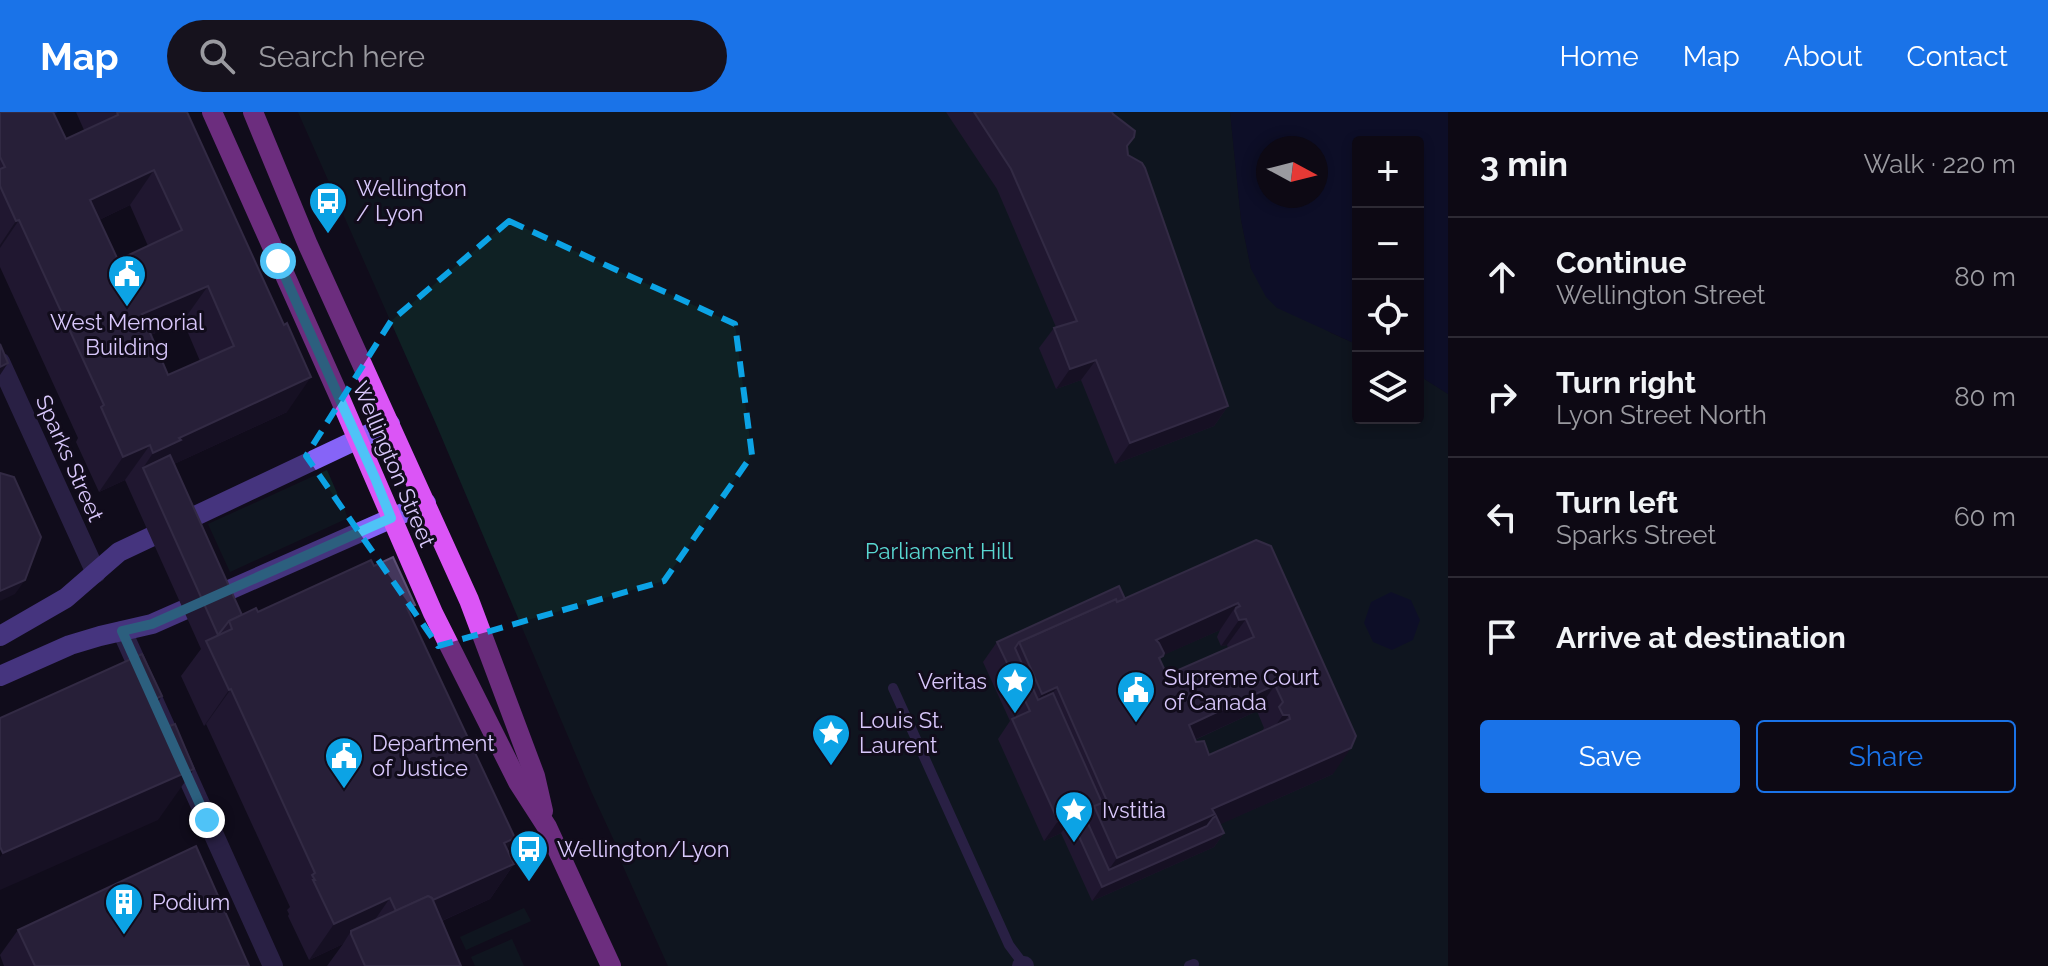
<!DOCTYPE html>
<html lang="en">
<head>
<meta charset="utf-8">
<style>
	body { margin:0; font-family:Raleway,sans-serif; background:#16121d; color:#f1f3f6 }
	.controls { position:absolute; right:24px; top:24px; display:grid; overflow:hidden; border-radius:8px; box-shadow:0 4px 12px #0003 }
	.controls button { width:72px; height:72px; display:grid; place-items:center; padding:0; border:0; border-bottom:2px solid #2d2a34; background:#0d0914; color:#f1f3f6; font:40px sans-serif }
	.compass { position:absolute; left:1256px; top:24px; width:72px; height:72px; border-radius:50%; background:#0d0914; box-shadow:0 4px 12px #0003; rotate:97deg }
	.stop { position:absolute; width:24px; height:24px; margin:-18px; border:6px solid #4fc3f7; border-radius:50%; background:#fff }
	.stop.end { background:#4fc3f7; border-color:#fff; box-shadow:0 2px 8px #0008 }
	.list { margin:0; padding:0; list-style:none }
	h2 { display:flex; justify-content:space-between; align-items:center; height:104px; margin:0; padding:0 32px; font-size:34px }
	h2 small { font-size:26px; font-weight:400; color:#9a9aa0 }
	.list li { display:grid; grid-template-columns:52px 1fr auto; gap:24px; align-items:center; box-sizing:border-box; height:120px; padding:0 32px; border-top:2px solid #2d2a34 }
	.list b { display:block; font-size:30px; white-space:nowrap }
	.list p { margin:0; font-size:26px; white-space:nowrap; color:#9a9aa0 }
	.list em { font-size:26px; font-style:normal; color:#9a9aa0 }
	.actions { display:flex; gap:16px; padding:24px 32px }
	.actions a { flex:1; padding:18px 0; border:2px solid #1a73e8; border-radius:8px; text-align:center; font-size:28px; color:#1a73e8 }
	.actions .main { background:#1a73e8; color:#fff }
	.icon { flex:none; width:44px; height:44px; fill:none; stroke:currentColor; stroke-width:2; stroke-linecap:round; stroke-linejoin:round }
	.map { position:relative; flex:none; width:1448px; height:854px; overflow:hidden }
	header { display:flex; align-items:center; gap:48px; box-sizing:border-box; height:112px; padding:0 40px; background:#1a73e8; color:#fff }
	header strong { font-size:38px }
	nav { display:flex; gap:44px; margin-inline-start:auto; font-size:28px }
	.search { width:560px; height:72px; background:#16121d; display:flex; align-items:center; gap:20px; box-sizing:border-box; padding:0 28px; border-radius:44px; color:#9a9aa0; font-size:30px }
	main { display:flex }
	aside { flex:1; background:#0d0914 }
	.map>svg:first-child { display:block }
	.green { fill:#0f2124 }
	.water { fill:#0a1135; fill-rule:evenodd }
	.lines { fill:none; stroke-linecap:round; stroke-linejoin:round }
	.lane { stroke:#483977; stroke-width:10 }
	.street { stroke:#483977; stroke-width:20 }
	.secondary { stroke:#8664f7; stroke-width:20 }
	.primary { stroke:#db55f6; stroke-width:20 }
	.wall { fill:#332549; fill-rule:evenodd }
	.shaded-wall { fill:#1e142e }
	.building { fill:#44375c; stroke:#5c4e75; stroke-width:2; fill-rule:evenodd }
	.route { stroke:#4fc3f7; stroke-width:10 }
	.marked { fill:none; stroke:#0ca3e5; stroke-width:6; stroke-dasharray:16 10; stroke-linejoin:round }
	.labels { text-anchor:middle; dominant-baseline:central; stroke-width:6; stroke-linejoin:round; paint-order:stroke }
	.poi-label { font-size:22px; fill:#d9c8fc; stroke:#110c1b; text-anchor:start }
	.street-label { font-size:22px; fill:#d9c8fc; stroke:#110c1b }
	.park-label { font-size:22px; fill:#59d7d1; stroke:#110c1b }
</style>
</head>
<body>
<header>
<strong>Map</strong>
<div class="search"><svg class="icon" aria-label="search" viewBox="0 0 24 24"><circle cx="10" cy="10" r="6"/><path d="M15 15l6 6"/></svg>Search here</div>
<nav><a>Home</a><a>Map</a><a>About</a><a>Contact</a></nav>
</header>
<main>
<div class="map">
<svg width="1448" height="854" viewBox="0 0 1448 854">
	<rect width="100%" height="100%" fill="#110c1b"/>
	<g class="green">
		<polygon points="298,0 1230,0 1241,108 1251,157 1331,221 1358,233 1358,306 1418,306 1418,263 1448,282 1448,854 668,854 622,752 624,750 592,681 436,312"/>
		<polygon points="327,358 348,406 230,460 208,412"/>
		<polygon points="524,796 531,809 466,838 460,825"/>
		<polygon points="512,827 524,854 475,854 471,845"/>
	</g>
	<g class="water">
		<path d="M 1230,0 L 1448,0 L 1448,282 L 1418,263 L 1418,30 L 1358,30 L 1358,233 L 1277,196 L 1266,185 L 1251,157 L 1241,108 ZM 1268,36 L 1316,36 L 1316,84 L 1268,84 Z"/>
		<polygon points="1391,480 1411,488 1420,508 1413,528 1392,538 1373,530 1364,511 1371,490"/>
	</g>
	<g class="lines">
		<g class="lane">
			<polyline points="893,576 1009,833 1024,853"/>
			<polyline points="1189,854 1194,852"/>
		</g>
		<g class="street">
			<polyline points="0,250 96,461"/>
			<polyline points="122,519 273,854"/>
			<polyline points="1022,854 1024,854"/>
		</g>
		<g class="secondary">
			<polyline points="0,524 66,486 119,440 390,312"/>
			<polyline points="0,564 70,533 100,524 152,512 426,391"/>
		</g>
		<g class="primary">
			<polyline points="212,0 339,284 433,501 518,670 547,715 611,854"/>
			<polyline points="253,0 308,133 469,488 535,664 543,699"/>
		</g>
	</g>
	<g class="wall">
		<path d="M 0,0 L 58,0 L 54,2 L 66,27 L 84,18 L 76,0 L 187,0 L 287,300 L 174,352 L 242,503 L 258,500 L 374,454 L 415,493 L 409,501 L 514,752 L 490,787 L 442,809 L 461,854 L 327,854 L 343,832 L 309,848 L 288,804 L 289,802 L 287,798 L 290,795 L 206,612 L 204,614 L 181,564 L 201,537 L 125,368 L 99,380 L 76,330 L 78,326 L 0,155 ZM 130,93 L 148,134 L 118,148 L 99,108 ZM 183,209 L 200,249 L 168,263 L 151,223 Z"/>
		<polygon points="946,0 1112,0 1127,34 1128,43 1228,294 1214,314 1115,352 1081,268 1056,277 1039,236 1054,216 1056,215 997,77"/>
		<path d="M 1256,428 L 1333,662 L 1220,712 L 1224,721 L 1214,735 L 1092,789 L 1061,721 L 1044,729 L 998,627 L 1010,609 L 983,550 L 997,530 L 1125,487 ZM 1220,518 L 1217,525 L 1221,534 L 1227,533 L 1228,536 L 1167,563 L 1160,548 L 1163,543 ZM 1257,599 L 1264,616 L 1262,619 L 1209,643 L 1196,630 L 1195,628 Z"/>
		<polygon points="18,818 249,854 4,854 0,843"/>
	</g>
	<g class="shaded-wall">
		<polygon points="154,58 130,93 66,124 90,88"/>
		<polygon points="19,108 0,136 0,133 16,109"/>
		<polygon points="208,174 183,209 117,238 142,202"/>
		<polygon points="1096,248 1081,268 1056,277 1070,257"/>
		<polygon points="8,251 0,263 0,255"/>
		<polygon points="311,265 287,300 159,359 143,356 153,341 179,326"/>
		<polygon points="1228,294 1214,314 1115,352 1130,331"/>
		<polygon points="150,333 125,368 99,380 123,345"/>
		<polygon points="25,468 15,482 0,489 0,479"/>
		<polygon points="1238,491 1220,518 1137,555 1156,528"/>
		<polygon points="1246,507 1227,533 1221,534 1239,508"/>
		<polygon points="1275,573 1257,599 1170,639 1189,613"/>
		<polygon points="1057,575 1039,602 1024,608 1042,582"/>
		<polygon points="231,577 206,612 204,614 229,578"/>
		<polygon points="162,584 126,636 153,588"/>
		<polygon points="1283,603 1289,603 1270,629 1265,629"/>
		<polygon points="1351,636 1333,662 1203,720 1100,770 1117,746 1212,697"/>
		<polygon points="194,657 158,708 0,778 0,745 3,741"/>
		<polygon points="1076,701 1061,721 1044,729 1058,709"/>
		<polygon points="1224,721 1214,735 1092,789 1102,775"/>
		<polygon points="515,726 490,761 504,731"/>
		<polygon points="514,752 490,787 397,829 418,795"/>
		<polygon points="390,786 365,822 351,819 343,832 309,848 334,812"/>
	</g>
	<g class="building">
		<path d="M 0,0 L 53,0 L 66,27 L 118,3 L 117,0 L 187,0 L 284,213 L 287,211 L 311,265 L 179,326 L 181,328 L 153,341 L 150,333 L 123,345 L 101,295 L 104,293 L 19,108 L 16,109 L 0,74 L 0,57 L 5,55 L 0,45 ZM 154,58 L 182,118 L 118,148 L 90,88 ZM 208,174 L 234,234 L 168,263 L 142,202 Z"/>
		<polygon points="974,0 1112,0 1113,2 1135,19 1134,25 1127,34 1128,43 1142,51 1145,56 1228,294 1130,331 1096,248 1070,257 1054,216 1077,209 1011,57"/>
		<polygon points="0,232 8,251 0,255"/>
		<polygon points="170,343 242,503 229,509 218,523 143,356"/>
		<polygon points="0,361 14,365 41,425 25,468 0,479"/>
		<path d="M 1256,428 L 1271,434 L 1356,624 L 1351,636 L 1212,697 L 1215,702 L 1117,746 L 1094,694 L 1107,689 L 1057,575 L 1042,582 L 1019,530 L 1116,487 L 1117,490 ZM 1238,491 L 1240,494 L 1236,496 L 1235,499 L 1239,508 L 1246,507 L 1254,525 L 1167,563 L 1159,546 L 1163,544 L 1164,541 L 1159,531 L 1156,528 ZM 1275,573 L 1283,590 L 1279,595 L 1283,603 L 1289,603 L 1290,607 L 1209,643 L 1204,629 L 1196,630 L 1189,613 Z"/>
		<polygon points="393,445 415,493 407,496 515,726 504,731 514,752 433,788 432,786 428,784 396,799 390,786 334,812 313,768 315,768 312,763 315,761 231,577 229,578 206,529 232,517 229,509 256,496 258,500 371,448 374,454"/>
		<polygon points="1119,474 1125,487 1117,490 1116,487 1019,530 1015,536 1038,588 1053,581 1102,691 1094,694 1090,700 1086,702 1079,688 1071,692 1076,701 1058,709 1012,607 1030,599 997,530"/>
		<polygon points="142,542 162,584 153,588 164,616 175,612 194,657 3,741 0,735 0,606"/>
		<polygon points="1075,694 1081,709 1086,707 1109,758 1207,714 1213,706 1216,704 1224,721 1102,775 1071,707 1076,701 1073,695"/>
		<polygon points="196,734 249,854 35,854 18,818"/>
		<polygon points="428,784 432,786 461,854 365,854 351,822 351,819"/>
	</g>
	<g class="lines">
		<polyline class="route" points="207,708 122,519 152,512 391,406 375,366 278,149"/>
	</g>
	<path d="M0 0H1448V854H0ZM 509,109 L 735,212 L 752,343 L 664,469 L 438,534 L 306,344 L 391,209 Z" fill="#110c1b" fill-opacity=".55" fill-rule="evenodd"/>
	<path class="marked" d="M 509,109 L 735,212 L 752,343 L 664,469 L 438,534 L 306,344 L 391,209 Z"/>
	<defs>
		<g id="bus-pin" transform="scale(2)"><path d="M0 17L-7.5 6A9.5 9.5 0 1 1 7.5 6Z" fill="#0ca3e5" stroke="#110c1b"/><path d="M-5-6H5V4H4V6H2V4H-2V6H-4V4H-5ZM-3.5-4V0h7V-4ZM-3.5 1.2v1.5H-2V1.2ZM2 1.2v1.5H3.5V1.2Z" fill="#fff"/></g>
		<g id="civic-pin" transform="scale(2)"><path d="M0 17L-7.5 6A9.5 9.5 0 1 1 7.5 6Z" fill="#0ca3e5" stroke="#110c1b"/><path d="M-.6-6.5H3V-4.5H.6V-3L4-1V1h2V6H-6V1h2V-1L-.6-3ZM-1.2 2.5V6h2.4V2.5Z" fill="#fff"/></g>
		<g id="sight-pin" transform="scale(2)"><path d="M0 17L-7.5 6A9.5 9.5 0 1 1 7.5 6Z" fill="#0ca3e5" stroke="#110c1b"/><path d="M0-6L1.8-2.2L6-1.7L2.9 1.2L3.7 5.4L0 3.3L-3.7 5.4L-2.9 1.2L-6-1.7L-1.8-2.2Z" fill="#fff"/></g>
		<g id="building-pin" transform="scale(2)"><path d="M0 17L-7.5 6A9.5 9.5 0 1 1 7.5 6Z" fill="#0ca3e5" stroke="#110c1b"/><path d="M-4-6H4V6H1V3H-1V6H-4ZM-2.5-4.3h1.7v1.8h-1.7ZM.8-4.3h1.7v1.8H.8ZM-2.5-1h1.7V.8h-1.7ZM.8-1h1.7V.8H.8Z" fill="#fff"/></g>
	</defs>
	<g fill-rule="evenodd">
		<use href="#bus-pin" x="328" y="89"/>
		<use href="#civic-pin" x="127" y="162"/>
		<use href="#sight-pin" x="1015" y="569"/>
		<use href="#civic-pin" x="1136" y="578"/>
		<use href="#sight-pin" x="831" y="621"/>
		<use href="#civic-pin" x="344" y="644"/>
		<use href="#sight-pin" x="1074" y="698"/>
		<use href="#bus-pin" x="529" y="737"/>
		<use href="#building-pin" x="124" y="790"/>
	</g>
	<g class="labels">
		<g class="poi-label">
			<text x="356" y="76">Wellington<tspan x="356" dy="25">/ Lyon</tspan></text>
			<text x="127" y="210" text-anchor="middle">West Memorial<tspan x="127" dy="25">Building</tspan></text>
			<text x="1164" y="565">Supreme Court<tspan x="1164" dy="25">of Canada</tspan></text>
			<text x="987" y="569" text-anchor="end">Veritas</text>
			<text x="859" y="608">Louis St.<tspan x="859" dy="25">Laurent</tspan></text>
			<text x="372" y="631">Department<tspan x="372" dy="25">of Justice</tspan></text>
			<text x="1102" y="698">Ivstitia</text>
			<text x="557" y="737">Wellington/Lyon</text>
			<text x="152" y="790">Podium</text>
		</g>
		<g class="street-label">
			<text transform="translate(70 346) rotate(66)">Sparks Street</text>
			<text transform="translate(394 352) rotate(67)">Wellington Street</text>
		</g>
		<g class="park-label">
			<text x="939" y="439">Parliament Hill</text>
		</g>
	</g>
</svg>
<div class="controls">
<button>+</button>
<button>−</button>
<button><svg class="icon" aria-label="locate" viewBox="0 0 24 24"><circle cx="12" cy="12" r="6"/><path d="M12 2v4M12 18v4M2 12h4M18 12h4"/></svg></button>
<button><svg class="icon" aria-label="layers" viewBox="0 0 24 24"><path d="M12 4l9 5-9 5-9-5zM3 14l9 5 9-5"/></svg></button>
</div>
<svg class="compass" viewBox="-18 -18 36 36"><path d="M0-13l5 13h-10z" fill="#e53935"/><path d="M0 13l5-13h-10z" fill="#9a9aa0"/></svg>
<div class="stop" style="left:278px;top:149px"></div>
<div class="stop end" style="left:207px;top:708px"></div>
</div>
<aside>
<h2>3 min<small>Walk · 220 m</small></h2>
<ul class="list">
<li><svg class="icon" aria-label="ahead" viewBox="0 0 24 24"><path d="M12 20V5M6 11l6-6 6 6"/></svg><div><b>Continue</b><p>Wellington Street</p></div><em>80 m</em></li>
<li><svg class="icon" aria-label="right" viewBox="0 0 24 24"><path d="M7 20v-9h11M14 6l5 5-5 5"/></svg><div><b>Turn right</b><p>Lyon Street North</p></div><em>80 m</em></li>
<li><svg class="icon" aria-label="left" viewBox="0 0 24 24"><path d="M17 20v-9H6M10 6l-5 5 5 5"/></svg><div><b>Turn left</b><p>Sparks Street</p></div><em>60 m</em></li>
<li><svg class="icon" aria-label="arrive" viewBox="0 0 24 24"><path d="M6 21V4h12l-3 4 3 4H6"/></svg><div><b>Arrive at destination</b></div></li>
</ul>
<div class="actions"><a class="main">Save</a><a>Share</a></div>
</aside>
</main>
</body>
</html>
